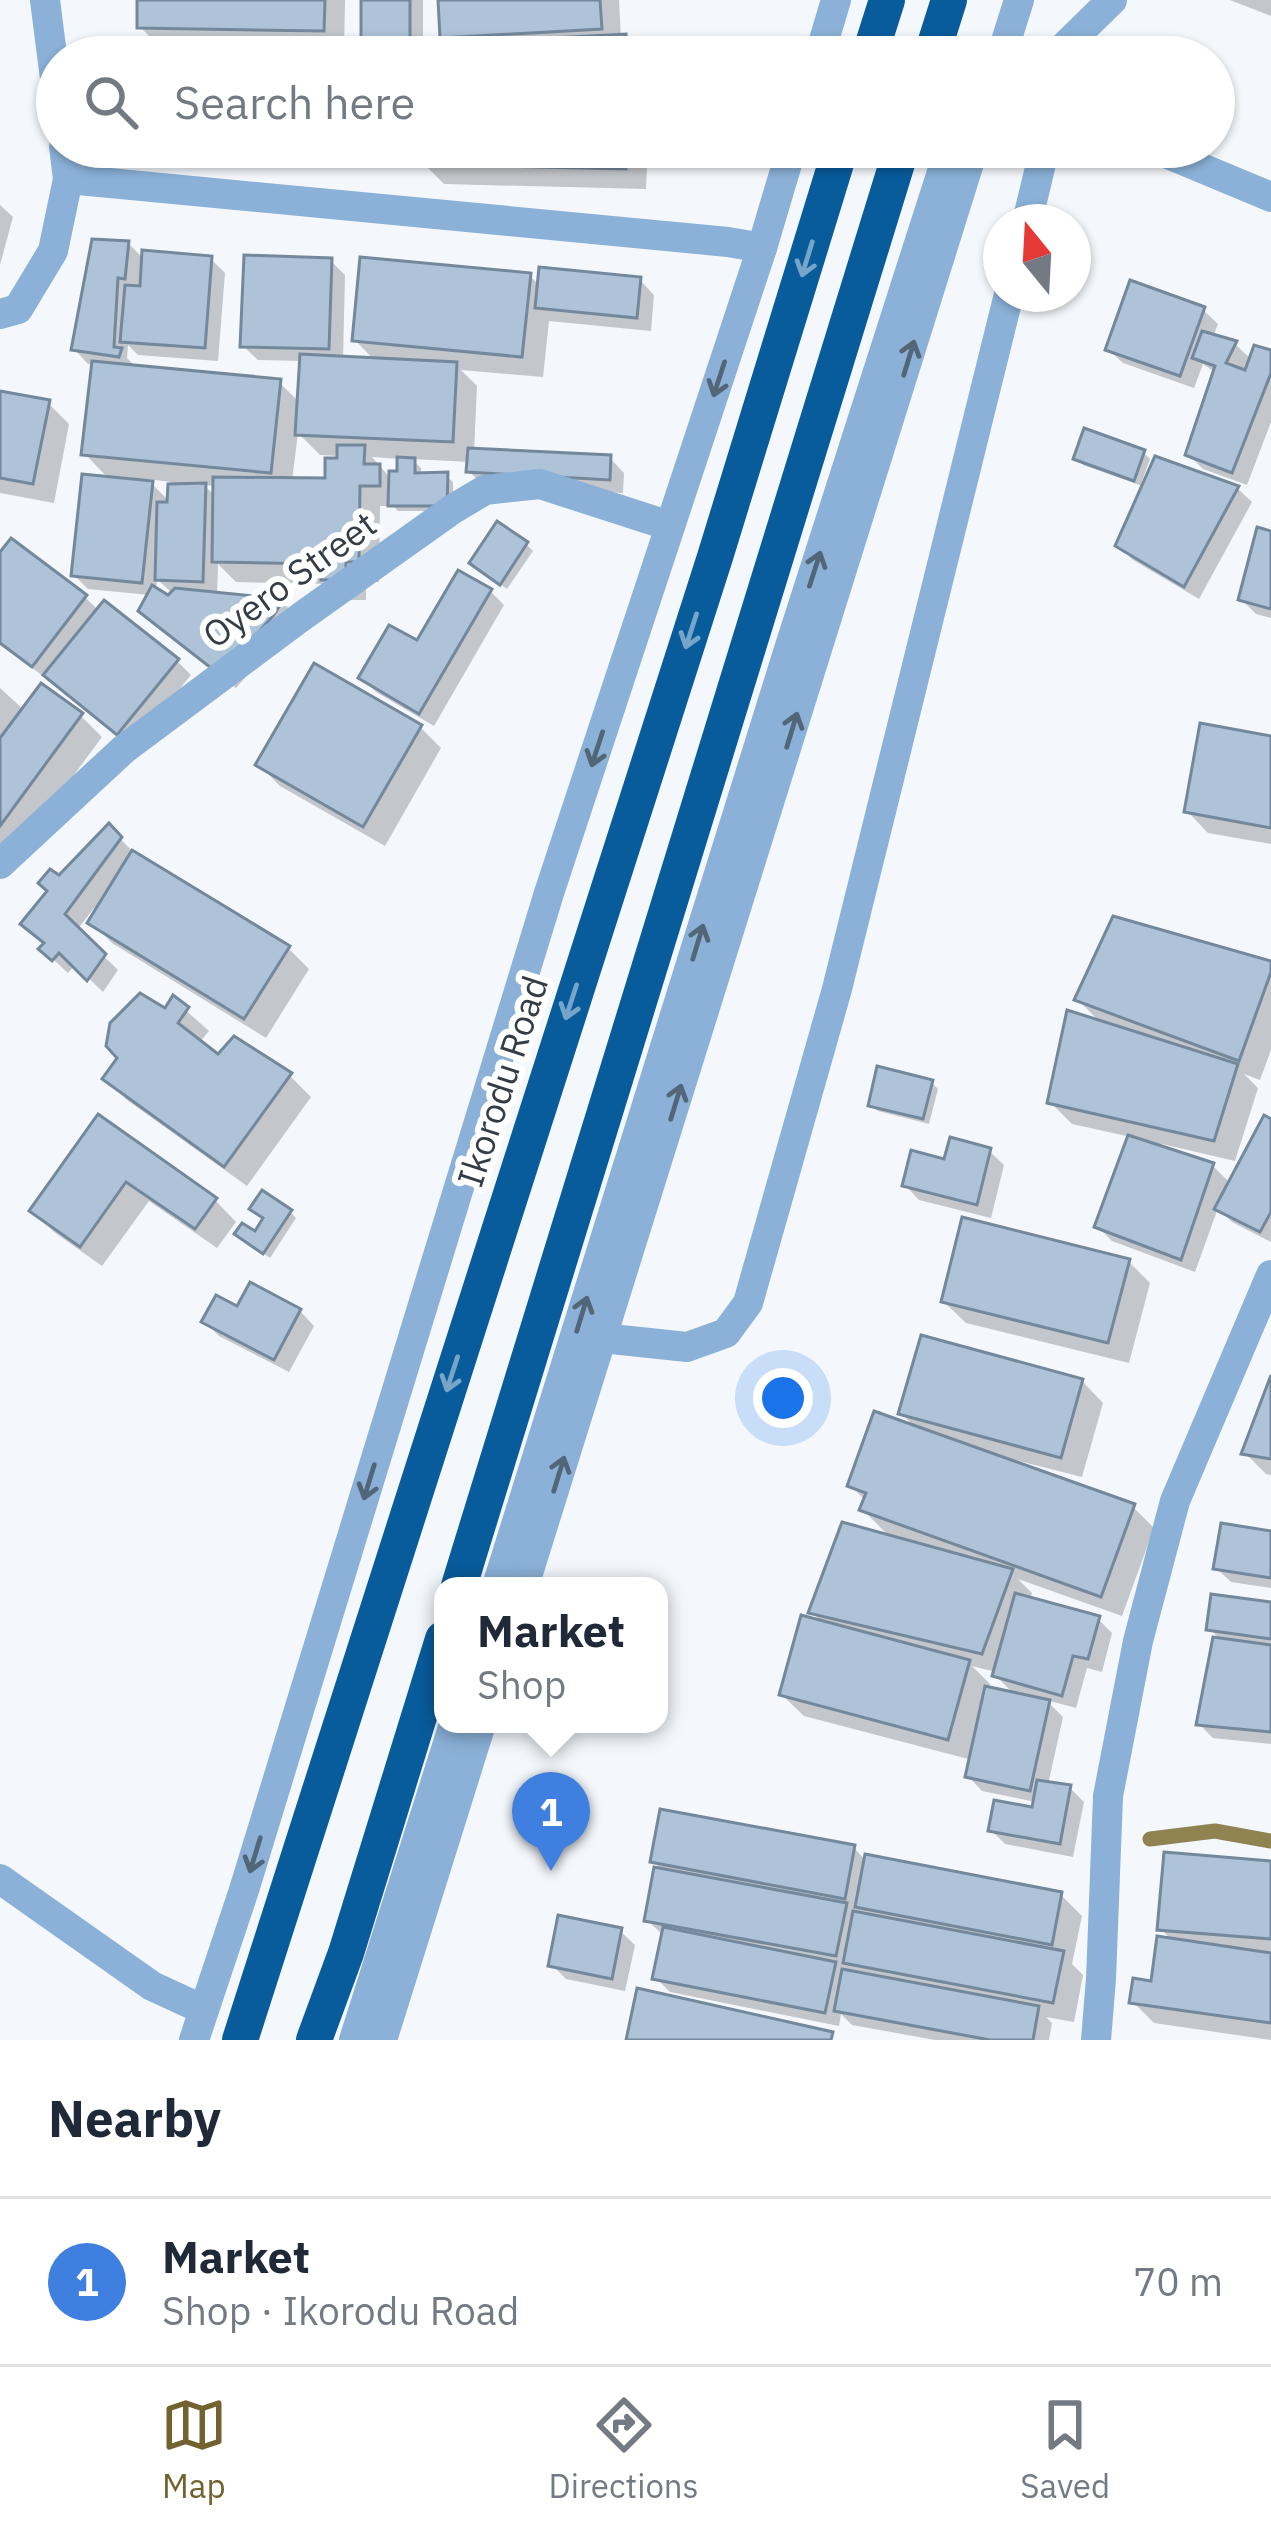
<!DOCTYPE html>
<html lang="en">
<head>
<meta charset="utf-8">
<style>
	body { margin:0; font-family:"IBM Plex Sans",sans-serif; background:#f6f6f7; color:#1f2937 }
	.compass { position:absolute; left:983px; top:204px; width:108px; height:108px; border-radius:50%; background:#fff; box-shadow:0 3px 9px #0004; rotate:342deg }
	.you { position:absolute; left:783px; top:1398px; width:42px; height:42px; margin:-30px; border:9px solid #fff; border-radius:50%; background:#1a73e8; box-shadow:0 0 0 18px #1a73e833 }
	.badge { display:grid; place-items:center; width:78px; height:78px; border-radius:50%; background:#71622f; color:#fff; font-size:39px; font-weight:700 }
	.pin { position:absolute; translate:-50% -99px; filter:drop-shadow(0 3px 6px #0008) }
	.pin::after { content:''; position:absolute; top:63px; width:42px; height:36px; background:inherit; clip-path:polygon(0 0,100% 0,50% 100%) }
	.popup { position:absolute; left:434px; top:1577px; width:234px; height:156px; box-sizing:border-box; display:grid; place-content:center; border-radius:24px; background:#fff; filter:drop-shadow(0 3px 9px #0005); font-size:39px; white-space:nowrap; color:#747a83 }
	.popup b { font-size:45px; color:#1f2937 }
	.popup::after { content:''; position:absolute; left:50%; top:100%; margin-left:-24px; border:24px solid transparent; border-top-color:#fff }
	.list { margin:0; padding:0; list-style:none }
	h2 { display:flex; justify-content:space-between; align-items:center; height:156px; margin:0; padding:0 48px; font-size:51px }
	h2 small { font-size:39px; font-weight:400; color:#747a83 }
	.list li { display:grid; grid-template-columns:78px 1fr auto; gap:36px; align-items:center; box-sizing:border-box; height:168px; padding:0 48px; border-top:3px solid #e0e1e3 }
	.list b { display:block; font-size:45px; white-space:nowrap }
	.list p { margin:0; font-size:39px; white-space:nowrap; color:#747a83 }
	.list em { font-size:39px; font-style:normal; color:#747a83 }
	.icon { flex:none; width:66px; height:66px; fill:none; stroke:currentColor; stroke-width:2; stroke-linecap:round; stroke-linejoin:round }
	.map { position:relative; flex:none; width:1271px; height:2040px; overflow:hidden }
	.search { position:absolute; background:#fff; box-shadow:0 3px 9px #0004; left:36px; right:36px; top:36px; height:132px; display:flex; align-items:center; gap:30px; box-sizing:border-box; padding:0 42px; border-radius:66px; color:#747a83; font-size:45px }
	.sheet { height:324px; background:#fff }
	nav { display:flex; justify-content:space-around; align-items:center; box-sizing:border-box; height:168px; border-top:3px solid #e0e1e3; background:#fff; font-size:33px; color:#747a83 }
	nav a { display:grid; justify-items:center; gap:6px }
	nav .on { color:#71622f }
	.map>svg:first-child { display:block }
	.shadow { fill:#0003; fill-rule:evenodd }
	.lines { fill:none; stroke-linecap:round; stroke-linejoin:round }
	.stream { stroke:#908352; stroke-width:15 }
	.building { fill:#aec2d8; stroke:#74889c; stroke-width:3 }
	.minor { stroke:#8bb1d8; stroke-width:30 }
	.highway { stroke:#085c9c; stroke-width:36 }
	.oneway { stroke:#77a5c9 }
	.oneway2 { stroke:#526678 }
	.labels { text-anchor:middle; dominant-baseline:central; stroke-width:12; stroke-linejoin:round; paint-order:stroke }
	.street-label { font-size:36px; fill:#343d45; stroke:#fff }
</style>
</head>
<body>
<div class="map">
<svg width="1271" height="2040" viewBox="0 0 1271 2040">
	<rect width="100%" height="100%" fill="#f4f8fd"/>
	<g class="shadow">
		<polygon points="140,0 345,0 344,51 323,51 329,57 152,57 159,46 140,27"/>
		<polygon points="364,0 423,0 423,48 452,47 442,37 441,0 619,0 621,38 642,55 710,53 714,57 375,57 364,46"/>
		<polygon points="1230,0 1271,0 1271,16"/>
		<polygon points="161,147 341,147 341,161 172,158"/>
		<polygon points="360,147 648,147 646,189 444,184 418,158 418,167 375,167 360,153"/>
		<polygon points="0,205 13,217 0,265"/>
		<path d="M 128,243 L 145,260 L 211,259 L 225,273 L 218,361 L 138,355 L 128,345 L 127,358 L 134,365 L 134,368 L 279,382 L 300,403 L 303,361 L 258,360 L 243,346 L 331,261 L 345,275 L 343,359 L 375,361 L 355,340 L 530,276 L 540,286 L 640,280 L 654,295 L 651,331 L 549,321 L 543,377 L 461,370 L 477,386 L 474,452 L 610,458 L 624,473 L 623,493 L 483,486 L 469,471 L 470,462 L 412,459 L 421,468 L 421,476 L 446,476 L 453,482 L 453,511 L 398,511 L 393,506 L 380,506 L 379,582 L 366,582 L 366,600 L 345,600 L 329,584 L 236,582 L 218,564 L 217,595 L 282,602 L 296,615 L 287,630 L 236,688 L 156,624 L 150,595 L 88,589 L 74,575 L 110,480 L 85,454 L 94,364 L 88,364 L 74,349 ZM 298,433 L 320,455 L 341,456 L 341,460 L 328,481 L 292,481 ZM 372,457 L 400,459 L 400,474 L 392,480 ZM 147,479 L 171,482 L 170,502 ZM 204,485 L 216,486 L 216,497 ZM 157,579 L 173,594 L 168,599 L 156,591 Z"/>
		<polygon points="1203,310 1218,324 1213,337 1235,344 1252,360 1271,353 1271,422 1247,485 1203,469 1188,454 1216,373 1203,364 1194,388 1123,363 1108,349"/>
		<polygon points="0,394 48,403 69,424 54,503 0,493"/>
		<polygon points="1143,452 1150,459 1141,484 1237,488 1252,502 1199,599 1133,560 1118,545 1145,487 1083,465 1077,458"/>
		<polygon points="1271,534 1271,618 1256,614 1241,599"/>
		<polygon points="526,544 533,551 507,589 479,569"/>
		<polygon points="0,557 85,597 99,611 177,661 191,675 133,746 0,643"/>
		<polygon points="490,591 504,605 434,726 376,692 362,678"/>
		<polygon points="0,688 24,710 81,716 102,737 0,875"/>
		<polygon points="420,727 441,748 385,846 280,786 258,764"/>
		<polygon points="1271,739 1271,844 1208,833 1187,811"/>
		<polygon points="109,827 134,853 288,948 309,969 266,1038 112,943 91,922 98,910 94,908 77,930 118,970 103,992 75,965 68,973 42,949 47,945 59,879"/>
		<polygon points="1271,964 1271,1050 1260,1080 1244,1074 1258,1088 1235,1161 1162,1144 1160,1149 1213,1166 1231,1184 1271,1122 1271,1242 1232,1222 1218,1208 1195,1272 1112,1241 1097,1226 1131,1137 1072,1124 1050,1102 1103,1025 1078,1000"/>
		<polygon points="174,1000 209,1031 199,1043 218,1058 290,1076 311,1097 247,1186 127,1100 106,1079 121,1058 166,1012"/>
		<polygon points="931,1082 938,1089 929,1124 878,1111 871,1105"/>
		<polygon points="99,1118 215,1200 236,1222 217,1248 149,1201 102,1266 54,1232 33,1211"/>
		<polygon points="989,1151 1004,1165 991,1218 919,1200 905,1185 947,1163"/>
		<polygon points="290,1212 296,1218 270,1258 244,1240"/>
		<polygon points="1128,1261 1150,1283 1129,1363 966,1323 944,1302"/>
		<polygon points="239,1310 300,1311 314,1326 289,1372 219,1336 205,1322"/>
		<path d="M 1082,1381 L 1103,1403 L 1082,1477 L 1015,1460 L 1014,1464 L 1133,1507 L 1154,1528 L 1122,1616 L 1018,1579 L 1032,1593 L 1030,1600 L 1098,1619 L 1112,1633 L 1102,1672 L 1087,1668 L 1076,1708 L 1046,1700 L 1063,1717 L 1048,1785 L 1070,1788 L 1084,1802 L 1073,1857 L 1005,1844 L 991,1830 L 1034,1811 L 1036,1802 L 982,1791 L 968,1776 L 972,1760 L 804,1716 L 782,1695 L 824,1624 L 812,1612 L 892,1539 L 862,1509 L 866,1501 L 850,1485 L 918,1430 L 902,1414 ZM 972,1666 L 996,1672 L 995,1675 L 1015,1695 L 988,1690 L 990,1684 Z"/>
		<polygon points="1271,1384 1271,1475 1266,1474 1245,1453"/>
		<polygon points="1271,1534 1271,1588 1231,1582 1216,1568"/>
		<polygon points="1271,1605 1271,1744 1213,1738 1199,1724 1222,1641 1210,1629"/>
		<polygon points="854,1848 866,1861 1060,1894 1082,1916 1072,1964 1083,1975 1074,2022 1046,2017 1052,2023 1049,2040 935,2040 852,2025 841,2014 839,2026 670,1992 656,1978 664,1936 647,1920 665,1873 653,1861"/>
		<polygon points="1271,1864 1271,2040 1154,2023 1133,2002 1153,1984 1174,1942 1160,1928"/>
		<polygon points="620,1931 635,1945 625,1991 566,1979 552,1965"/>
	</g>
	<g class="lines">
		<polyline class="stream" points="1150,1839 1215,1831 1271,1841"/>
	</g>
	<g class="building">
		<polygon points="137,0 325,0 324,31 137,28"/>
		<rect x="361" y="0" width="49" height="47"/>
		<polygon points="438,0 600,0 602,29 440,38"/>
		<polygon points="626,34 627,57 421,57 420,45"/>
		<polygon points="149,43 322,46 322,57 149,57"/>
		<polygon points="639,46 712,50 711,57 639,57"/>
		<rect x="357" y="147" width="48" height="7"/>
		<polygon points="420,147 627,147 626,169 420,164"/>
		<polygon points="92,239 129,241 125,279 118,278 114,347 122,348 119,357 71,350"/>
		<polygon points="142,250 212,256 205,348 120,342 125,285 140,286"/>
		<polygon points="244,255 332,258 329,349 240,347"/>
		<polygon points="360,257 531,273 522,357 352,341"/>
		<polygon points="539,267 641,277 637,318 535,308"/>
		<polygon points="1130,280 1205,307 1180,376 1105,350"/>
		<polygon points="1202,331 1237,341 1226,363 1245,370 1254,345 1271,350 1271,373 1232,473 1185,455 1215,366 1192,358"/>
		<polygon points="300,354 457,362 453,442 295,435"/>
		<polygon points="92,361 281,379 271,473 81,455"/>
		<polygon points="0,391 50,400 33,484 0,478"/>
		<polygon points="1084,428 1145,450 1134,481 1073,459"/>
		<polygon points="337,445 365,445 364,464 380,464 380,486 360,486 359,562 346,562 346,580 321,580 321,564 212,562 213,477 325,478 325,458 337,458"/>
		<polygon points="468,448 611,455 610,480 466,472"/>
		<polygon points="1155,456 1239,486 1184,587 1115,546"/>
		<polygon points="397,457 415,458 415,473 448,472 447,506 388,506 389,471 397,471"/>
		<polygon points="82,474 153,481 142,583 71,576"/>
		<polygon points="206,483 203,582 155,580 157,502 167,502 168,484"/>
		<polygon points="497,521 528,542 500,585 469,563"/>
		<polygon points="1257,527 1271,531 1271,609 1238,600"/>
		<polygon points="11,538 87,595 32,667 0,643 0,552"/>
		<polygon points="458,570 492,589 419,714 358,678 389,625 417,640"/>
		<polygon points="152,585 168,595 175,588 284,599 273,616 220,675 138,611"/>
		<polygon points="104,600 179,659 117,735 43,675"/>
		<polygon points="314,663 422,725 363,827 255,765"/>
		<polygon points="41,683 83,713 0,826 0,738"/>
		<polygon points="1200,723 1271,736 1271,828 1184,812"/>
		<polygon points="109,823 122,837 65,914 106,954 87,981 59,953 52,961 38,949 44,943 20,924 47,891 38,883 50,869 59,875"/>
		<polygon points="132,850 290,946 244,1019 87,923"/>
		<polygon points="1113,916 1271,961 1271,972 1239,1061 1074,1000"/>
		<polygon points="140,993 165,1008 173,995 189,1007 178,1023 218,1054 234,1036 292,1073 224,1167 102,1079 117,1058 106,1046 110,1023"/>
		<polygon points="1067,1010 1238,1064 1214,1141 1047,1103"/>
		<polygon points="877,1066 933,1080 923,1119 868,1106"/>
		<polygon points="98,1114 217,1198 195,1229 126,1182 80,1247 29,1211"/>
		<polygon points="1264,1115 1271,1119 1271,1212 1260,1232 1214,1209"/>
		<polygon points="1128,1135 1214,1163 1181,1260 1094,1227"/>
		<polygon points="950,1137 991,1148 977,1205 902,1186 911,1150 944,1159"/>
		<polygon points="262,1190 292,1210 263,1254 234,1234 242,1223 255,1231 263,1218 249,1209"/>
		<polygon points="962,1217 1130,1259 1108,1343 941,1302"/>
		<polygon points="250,1282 301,1309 274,1360 201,1322 216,1295 237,1306"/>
		<polygon points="921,1335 1083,1379 1061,1458 898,1414"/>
		<polygon points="1271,1375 1271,1459 1241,1454"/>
		<polygon points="874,1411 1135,1504 1101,1597 859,1510 866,1493 847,1486"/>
		<polygon points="842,1522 1013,1569 982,1654 808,1613"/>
		<polygon points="1221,1523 1271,1531 1271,1578 1213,1569"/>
		<polygon points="1015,1593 1100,1616 1088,1659 1073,1656 1062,1696 992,1676"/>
		<polygon points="1211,1594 1271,1602 1271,1639 1206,1630"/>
		<polygon points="801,1615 970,1660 948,1740 779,1695"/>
		<polygon points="1213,1637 1271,1645 1271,1732 1196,1725"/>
		<polygon points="985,1686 1050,1700 1030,1791 965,1777"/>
		<polygon points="1037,1780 1071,1785 1060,1844 988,1831 994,1800 1032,1807"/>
		<polygon points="660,1809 855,1845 845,1899 650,1862"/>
		<polygon points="1164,1852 1271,1861 1271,1939 1157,1930"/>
		<polygon points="865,1854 1062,1892 1052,1945 855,1907"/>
		<polygon points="654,1867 847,1903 836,1956 644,1921"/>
		<polygon points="853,1911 1064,1951 1053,2003 843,1963"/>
		<polygon points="558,1915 622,1928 612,1979 548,1966"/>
		<polygon points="663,1927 836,1962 825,2013 652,1979"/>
		<polygon points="1157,1936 1271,1953 1271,2023 1129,2003 1133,1978 1151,1981"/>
		<polygon points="842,1969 1039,2006 1033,2040 990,2040 834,2011"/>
		<polygon points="637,1988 833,2032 831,2040 626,2040"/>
	</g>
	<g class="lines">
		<g class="minor">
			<polyline points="45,0 57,94"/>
			<polyline points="819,57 836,0"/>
			<polyline points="1001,57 1019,0"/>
			<polyline points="1054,57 1112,0"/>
			<polyline points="1151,147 1271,197"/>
			<polyline points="68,179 728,242 762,248"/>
			<polyline points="1027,222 1045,147"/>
			<polyline points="0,314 18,309 53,251 68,179 64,147"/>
			<polyline points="0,864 124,749 301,617 453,509 485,490 540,484 670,526"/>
			<polyline points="602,1338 687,1347 726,1333 748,1303 837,989 1009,294"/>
			<polyline points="497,1586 790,646 950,147"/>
			<polyline points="524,1586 974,147"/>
			<polyline points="0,1879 152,1986 204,2010"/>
			<polyline points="194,2040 244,1890 549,893 762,248 792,147"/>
			<polyline points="354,2040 454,1724"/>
			<polyline points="382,2040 481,1724"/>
			<polyline points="1096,2040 1101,1979 1108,1796 1138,1641 1175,1501 1271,1275"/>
		</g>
		<g class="highway">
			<polyline points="869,57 887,0"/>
			<polyline points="931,57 949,0"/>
			<polyline points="459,1586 902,147"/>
			<polyline points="240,2040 715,557 841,147"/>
			<polyline points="314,2040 346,1953 443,1639"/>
		</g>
	</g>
	<defs><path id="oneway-shaft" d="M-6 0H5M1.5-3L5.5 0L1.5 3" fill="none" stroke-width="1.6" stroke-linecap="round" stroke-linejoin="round" transform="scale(3)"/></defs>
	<g class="oneway">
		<use href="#oneway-shaft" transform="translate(807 259) rotate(107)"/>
		<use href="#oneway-shaft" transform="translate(691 631) rotate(108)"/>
		<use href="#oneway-shaft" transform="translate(571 1002) rotate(108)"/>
		<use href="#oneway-shaft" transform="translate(452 1374) rotate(108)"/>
	</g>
	<g class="oneway2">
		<use href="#oneway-shaft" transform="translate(909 358) rotate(-73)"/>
		<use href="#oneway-shaft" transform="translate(719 379) rotate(108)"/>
		<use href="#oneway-shaft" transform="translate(815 569) rotate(-72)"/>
		<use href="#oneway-shaft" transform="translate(792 730) rotate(-73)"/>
		<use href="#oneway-shaft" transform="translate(597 749) rotate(108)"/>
		<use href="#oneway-shaft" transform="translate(698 942) rotate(-73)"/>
		<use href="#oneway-shaft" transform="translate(676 1102) rotate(-73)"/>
		<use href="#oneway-shaft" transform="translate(582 1314) rotate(-73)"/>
		<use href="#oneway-shaft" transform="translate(559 1474) rotate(-73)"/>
		<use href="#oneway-shaft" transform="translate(369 1482) rotate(107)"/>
		<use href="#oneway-shaft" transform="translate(255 1855) rotate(107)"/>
	</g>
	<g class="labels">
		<g class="street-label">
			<text transform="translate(289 579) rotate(-36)">Oyero Street</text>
			<text transform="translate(502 1081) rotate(-72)">Ikorodu Road</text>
		</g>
	</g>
</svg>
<svg class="compass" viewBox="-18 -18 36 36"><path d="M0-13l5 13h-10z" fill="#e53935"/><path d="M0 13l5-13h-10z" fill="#747a83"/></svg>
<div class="you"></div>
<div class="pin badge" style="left:551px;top:1871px;background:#3f7fe0">1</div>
<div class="popup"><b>Market</b>Shop</div>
<div class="search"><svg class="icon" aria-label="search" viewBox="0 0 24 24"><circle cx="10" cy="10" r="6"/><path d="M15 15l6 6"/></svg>Search here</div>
</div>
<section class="sheet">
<h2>Nearby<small></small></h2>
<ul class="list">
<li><span class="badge" style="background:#3f7fe0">1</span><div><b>Market</b><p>Shop · Ikorodu Road</p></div><em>70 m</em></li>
</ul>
</section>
<nav>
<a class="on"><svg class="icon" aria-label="map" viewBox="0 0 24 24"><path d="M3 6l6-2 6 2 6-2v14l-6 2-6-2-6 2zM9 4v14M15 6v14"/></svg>Map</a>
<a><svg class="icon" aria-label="directions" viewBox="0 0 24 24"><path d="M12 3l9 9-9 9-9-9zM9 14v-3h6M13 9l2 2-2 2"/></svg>Directions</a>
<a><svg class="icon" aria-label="saved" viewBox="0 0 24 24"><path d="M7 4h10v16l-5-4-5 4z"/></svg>Saved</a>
</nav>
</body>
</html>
